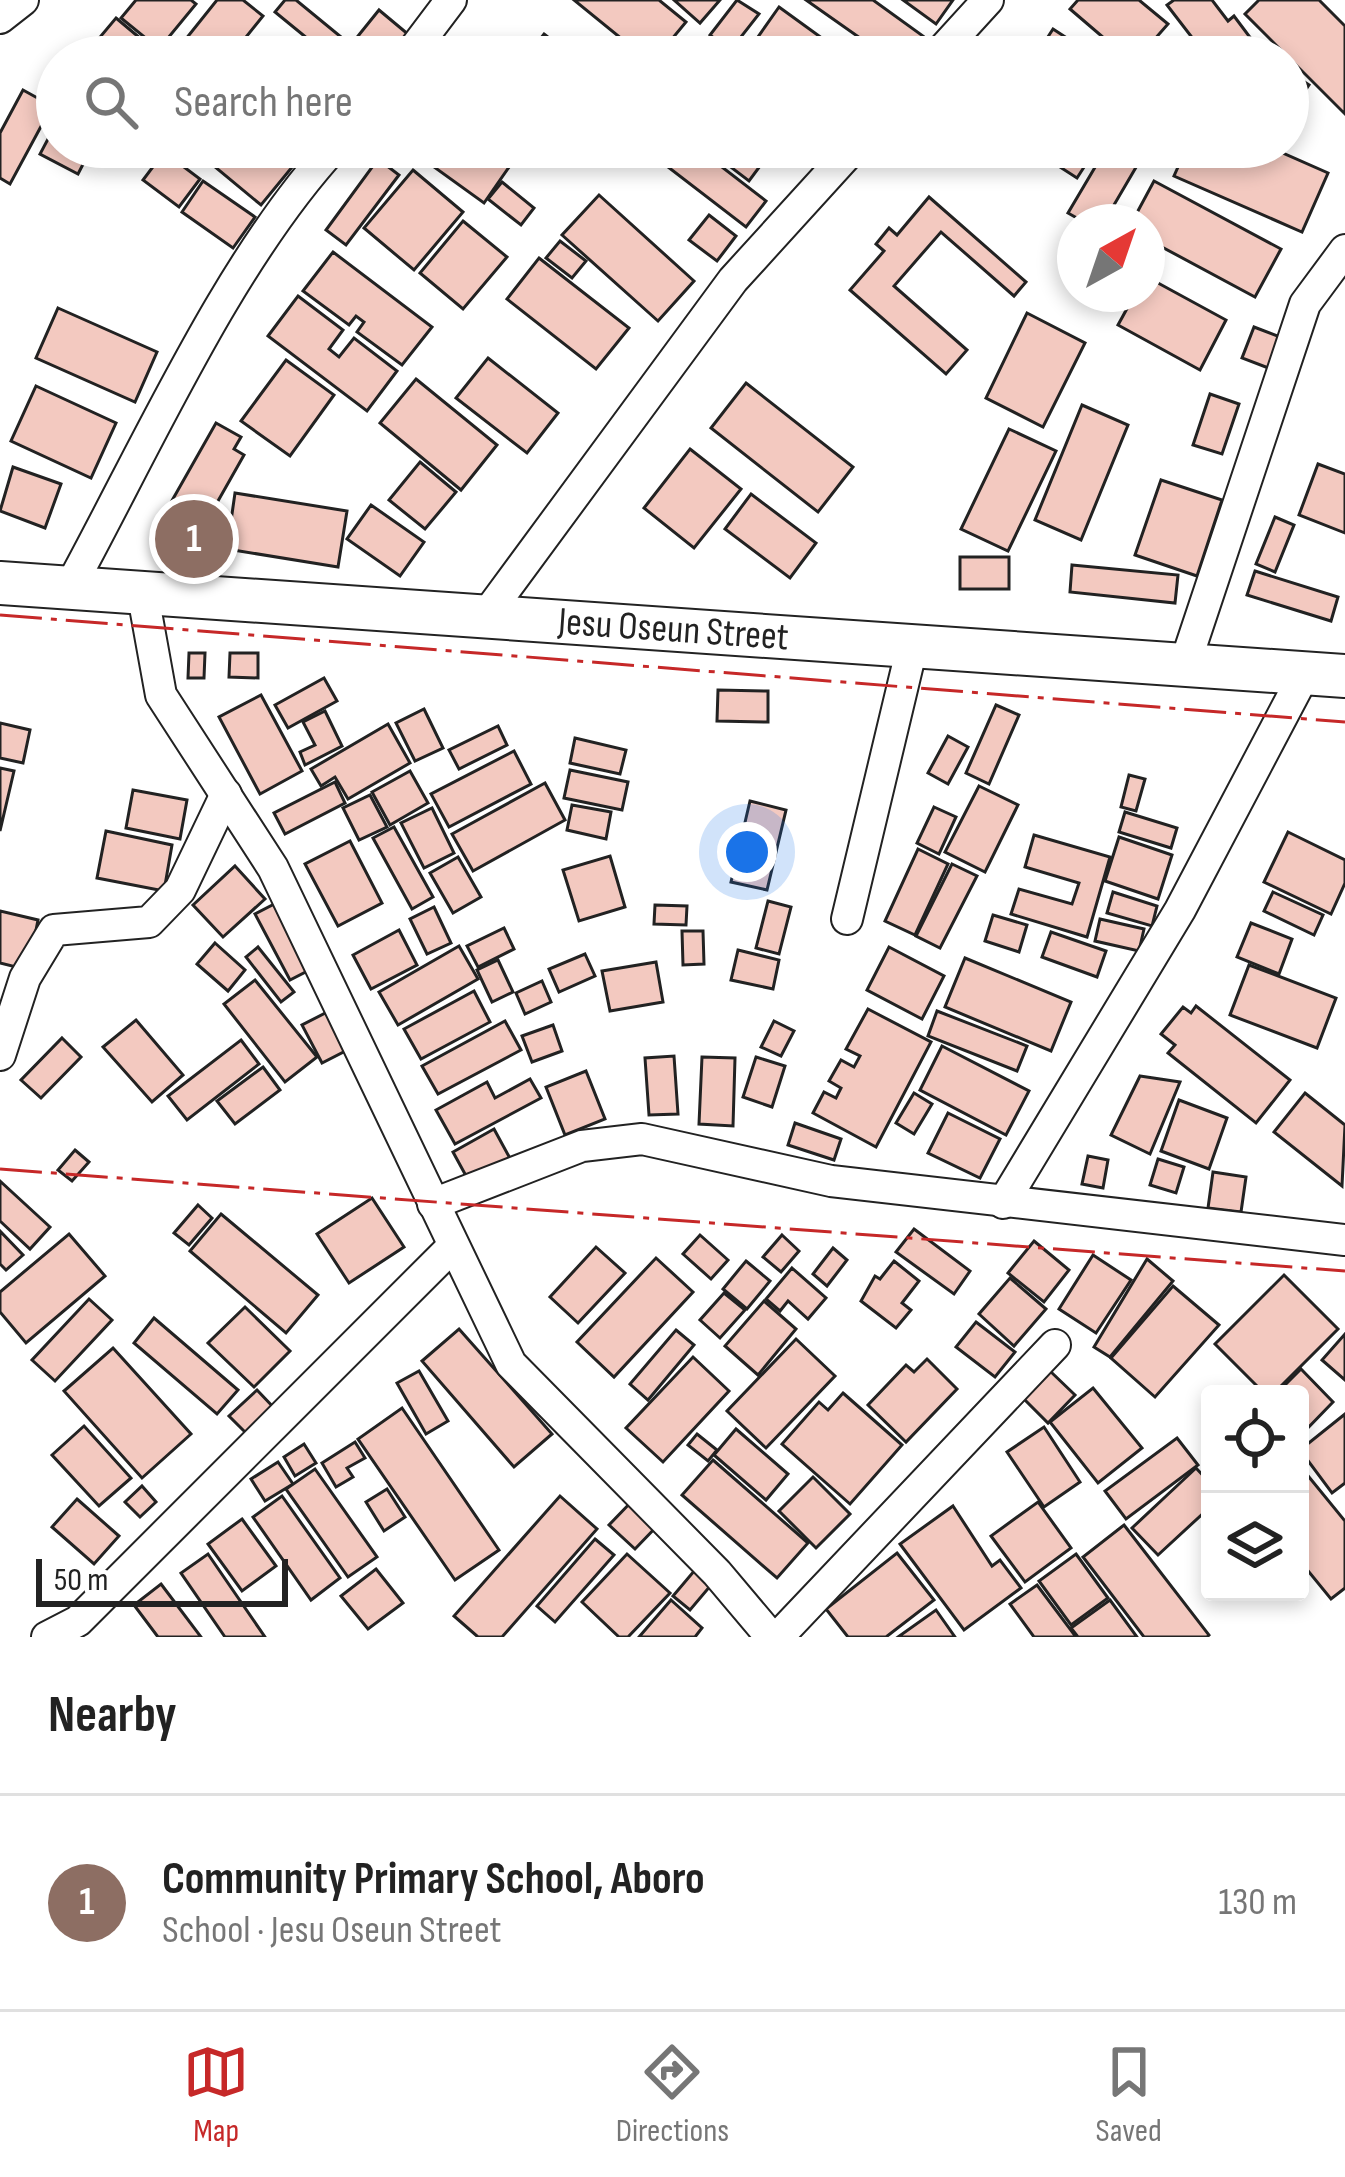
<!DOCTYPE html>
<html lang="en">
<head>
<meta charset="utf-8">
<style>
	body { margin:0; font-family:"Sofia Sans Condensed",sans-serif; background:#f2f2f2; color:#222 }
	.controls { position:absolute; right:36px; bottom:36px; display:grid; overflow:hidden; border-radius:12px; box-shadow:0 6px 18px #0003 }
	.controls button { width:108px; height:108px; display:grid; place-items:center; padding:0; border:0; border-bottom:3px solid #e0e0e0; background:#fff; color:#222; font:60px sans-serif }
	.compass { position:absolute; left:1057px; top:204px; width:108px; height:108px; border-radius:50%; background:#fff; box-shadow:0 6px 18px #0003; rotate:40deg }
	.scale { position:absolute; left:36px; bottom:30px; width:252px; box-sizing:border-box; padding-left:12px; border:6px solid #222; border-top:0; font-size:33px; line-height:42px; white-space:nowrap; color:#222; -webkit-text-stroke:9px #fff; paint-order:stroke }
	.you { position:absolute; left:747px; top:852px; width:42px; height:42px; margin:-30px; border:9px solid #fff; border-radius:50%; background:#1a73e8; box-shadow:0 0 0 18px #1a73e833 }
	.badge { display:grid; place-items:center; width:78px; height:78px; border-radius:50%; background:#c62828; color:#fff; font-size:39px; font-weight:700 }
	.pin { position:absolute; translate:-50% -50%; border:6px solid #fff; box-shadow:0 3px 12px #0006 }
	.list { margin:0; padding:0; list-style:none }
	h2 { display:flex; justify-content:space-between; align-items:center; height:156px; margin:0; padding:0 48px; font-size:51px }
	h2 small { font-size:39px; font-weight:400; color:#767676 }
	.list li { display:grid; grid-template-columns:78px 1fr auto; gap:36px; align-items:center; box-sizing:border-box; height:216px; padding:0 48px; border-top:3px solid #e0e0e0 }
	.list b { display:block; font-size:45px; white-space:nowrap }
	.list p { margin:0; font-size:39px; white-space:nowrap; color:#767676 }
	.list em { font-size:39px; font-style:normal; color:#767676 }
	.icon { flex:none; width:66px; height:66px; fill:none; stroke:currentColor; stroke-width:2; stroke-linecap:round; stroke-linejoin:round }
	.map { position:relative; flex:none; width:1345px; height:1637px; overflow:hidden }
	.search { position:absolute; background:#fff; box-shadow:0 6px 18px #0003; left:36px; right:36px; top:36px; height:132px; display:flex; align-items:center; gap:30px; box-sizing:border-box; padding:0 42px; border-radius:66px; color:#767676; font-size:45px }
	.sheet { height:372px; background:#fff }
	nav { display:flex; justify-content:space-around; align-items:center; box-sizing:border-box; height:168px; border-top:3px solid #e0e0e0; background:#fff; font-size:33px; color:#767676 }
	nav a { display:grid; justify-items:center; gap:6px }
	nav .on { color:#c62828 }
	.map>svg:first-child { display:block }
	.building { fill:#f3c9c0; stroke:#222; stroke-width:3 }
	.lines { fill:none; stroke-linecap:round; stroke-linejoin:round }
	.street-casing { stroke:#222; stroke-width:34 }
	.secondary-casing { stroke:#222; stroke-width:46 }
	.street { stroke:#fff; stroke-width:30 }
	.secondary { stroke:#fff; stroke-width:42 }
	.power { stroke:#c62828; stroke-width:3; stroke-dasharray:42 9 6 9; stroke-linecap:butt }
	.labels { text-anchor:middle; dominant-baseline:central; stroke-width:9; stroke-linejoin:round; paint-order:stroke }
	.street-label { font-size:39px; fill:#222; stroke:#fff }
</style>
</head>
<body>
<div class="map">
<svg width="1345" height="1637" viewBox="0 0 1345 1637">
	<rect width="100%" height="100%" fill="#fff"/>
	<g class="building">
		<polygon points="136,0 191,0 196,4 159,49 121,18"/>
		<polygon points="217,0 243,0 263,16 230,57 196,57 181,45"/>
		<polygon points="285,0 296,0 352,46 343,57 330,57 275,12"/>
		<polygon points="574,0 659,0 686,22 657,57 644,57"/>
		<polygon points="674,0 720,0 700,23"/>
		<polygon points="737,0 759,14 730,51 710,35"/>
		<polygon points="806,0 873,0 923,36 909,57 887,57"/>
		<polygon points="903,0 953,0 936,24"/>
		<polygon points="1078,0 1139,0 1168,24 1139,57 1126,57 1070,9"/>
		<polygon points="1174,0 1212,0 1228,21 1234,16 1252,40 1230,57 1207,57 1167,5"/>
		<polygon points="1259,0 1319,0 1345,26 1345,114 1245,14"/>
		<polygon points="779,7 848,57 757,57 748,51"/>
		<polygon points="379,10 415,40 401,57 384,57 358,36"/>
		<polygon points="116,18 153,49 146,57 85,55"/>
		<polygon points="1053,29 1096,57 1035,57"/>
		<polygon points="544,34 573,57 526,57"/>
		<polygon points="1288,71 1309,85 1288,116"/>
		<polygon points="23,90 52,106 10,184 0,178 0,133"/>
		<polygon points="57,122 57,147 92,147 78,174 40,154"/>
		<polygon points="191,147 270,147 293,166 261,205"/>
		<polygon points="421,147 502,147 516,157 484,203 416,154"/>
		<polygon points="642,147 696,147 766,201 746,227"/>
		<polygon points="721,147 744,147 763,162 749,181 715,155"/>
		<polygon points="1029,147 1097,147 1077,178"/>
		<polygon points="1107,147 1124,147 1142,157 1104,222 1084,222 1068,213"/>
		<polygon points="1187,147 1269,147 1328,173 1302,232 1174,176"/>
		<polygon points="164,152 200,179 179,207 143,180"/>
		<polygon points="378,159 399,175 346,245 326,230"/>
		<polygon points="413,170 463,212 414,270 364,228"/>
		<polygon points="203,181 255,217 233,248 182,212"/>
		<polygon points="1154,181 1281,249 1255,297 1147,239 1147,222 1132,222"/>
		<polygon points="502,182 534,208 521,225 488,199"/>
		<polygon points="599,195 694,281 658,321 562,235"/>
		<polygon points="929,197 1026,282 1014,296 941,232 894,286 967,350 946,374 850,290 884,251 876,244 889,228 897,235"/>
		<polygon points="709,215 736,236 717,261 689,240"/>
		<polygon points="463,221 507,257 463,309 420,273"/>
		<polygon points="560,241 586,261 572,278 546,258"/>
		<polygon points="333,252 432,327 402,365 357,332 364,322 356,316 349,325 303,291"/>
		<polygon points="539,258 629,328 596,369 507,299"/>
		<polygon points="1147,277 1226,320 1200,370 1118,325 1135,294 1147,294"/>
		<polygon points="298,296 343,330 329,349 339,357 354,338 397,371 367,411 268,336"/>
		<polygon points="58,308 157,352 135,402 36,358"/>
		<polygon points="1027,313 1085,343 1043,427 986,398"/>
		<polygon points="1254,327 1283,338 1271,369 1242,358"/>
		<polygon points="488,358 558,413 527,453 456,398"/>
		<polygon points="286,360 334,395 290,456 241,421"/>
		<polygon points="416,379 497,445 461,490 380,423"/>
		<polygon points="746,383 853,467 818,512 711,428"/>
		<polygon points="36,386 116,423 91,478 11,441"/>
		<polygon points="1210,394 1239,404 1222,454 1193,445"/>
		<polygon points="1082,405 1128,425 1081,540 1035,520"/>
		<polygon points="216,423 241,437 234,449 244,455 192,547 157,527"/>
		<polygon points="1009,429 1056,451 1008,551 961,529"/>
		<polygon points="690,449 741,489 694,548 644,508"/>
		<polygon points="420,462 456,492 425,529 389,500"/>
		<polygon points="1318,464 1345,474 1345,533 1299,515"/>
		<polygon points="13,467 61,484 45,528 0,511"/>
		<polygon points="1161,480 1222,500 1197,576 1135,555"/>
		<polygon points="235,493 347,511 338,567 227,549"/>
		<polygon points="751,494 816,543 790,578 725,529"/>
		<polygon points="371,505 424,542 400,576 347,539"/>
		<polygon points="1275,517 1294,525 1275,572 1256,564"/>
		<rect x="960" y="557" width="49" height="32"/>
		<polygon points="1072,565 1178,575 1175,603 1070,592"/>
		<polygon points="1255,571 1338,597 1331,621 1247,595"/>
		<polygon points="189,653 205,653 204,678 188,678"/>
		<polygon points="230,653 258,653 258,678 229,677"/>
		<polygon points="324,678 337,701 288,728 275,705"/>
		<polygon points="718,690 768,691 768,722 717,721"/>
		<polygon points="261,695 302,771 260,794 219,717"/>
		<polygon points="996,705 1019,715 989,784 966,773"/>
		<polygon points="424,709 443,748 415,761 396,723"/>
		<polygon points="325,711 342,746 305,765 300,752 315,745 303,722"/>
		<polygon points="0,723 30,730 23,763 0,758"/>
		<polygon points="388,724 410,763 348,799 335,777 321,786 311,769"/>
		<polygon points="498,726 507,745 459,769 449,750"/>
		<polygon points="948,736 968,747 948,784 928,773"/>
		<polygon points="575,738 626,750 620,774 570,763"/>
		<polygon points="514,751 531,784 449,827 431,794"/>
		<polygon points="0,768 14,771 0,831"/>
		<polygon points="570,770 628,782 622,810 564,798"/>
		<polygon points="410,771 428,803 390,825 372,792"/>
		<polygon points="1129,775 1145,779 1136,811 1121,807"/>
		<polygon points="335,782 345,803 285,834 274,813"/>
		<polygon points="545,783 565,820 473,871 452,834"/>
		<polygon points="979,786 1018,805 985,872 945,852"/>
		<polygon points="133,790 187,800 180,839 126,828"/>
		<polygon points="370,795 387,827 359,840 343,808"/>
		<polygon points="750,801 786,810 767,890 731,882"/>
		<polygon points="572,805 611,812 606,839 567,830"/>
		<polygon points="934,807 956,817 939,854 917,843"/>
		<polygon points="432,808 454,853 424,868 401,823"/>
		<polygon points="1125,812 1177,828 1171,848 1119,832"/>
		<polygon points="394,827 433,897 412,909 373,838"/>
		<polygon points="106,831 172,845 164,891 97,878"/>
		<polygon points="1288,832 1345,860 1345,883 1331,914 1264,882"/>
		<polygon points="1034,835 1110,857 1087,937 1011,914 1019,889 1072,904 1079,883 1025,867"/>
		<polygon points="1119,837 1172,855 1158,899 1105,881"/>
		<polygon points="350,841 382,903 338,926 305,864"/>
		<polygon points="918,849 948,864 915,935 885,921"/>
		<polygon points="610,856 625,907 579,921 563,870"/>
		<polygon points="458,857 481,897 453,913 430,873"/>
		<polygon points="952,864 977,876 940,948 916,936"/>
		<polygon points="235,866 265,899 223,937 193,905"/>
		<polygon points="1113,892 1157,906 1152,926 1107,913"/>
		<polygon points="1273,892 1323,915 1314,935 1264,911"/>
		<polygon points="284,899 319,965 290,980 255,914"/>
		<polygon points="768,901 791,907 779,954 756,948"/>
		<polygon points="655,905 687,906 686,925 654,924"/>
		<polygon points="434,907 451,943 427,954 410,919"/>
		<polygon points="0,911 38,920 28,970 0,963"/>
		<polygon points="993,915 1027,925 1019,952 985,941"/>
		<polygon points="1100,919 1144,929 1139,951 1095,941"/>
		<polygon points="1251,923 1292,939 1279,974 1237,957"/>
		<polygon points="504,928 514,949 478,967 467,946"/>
		<polygon points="399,930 417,965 371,989 353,955"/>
		<polygon points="682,931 703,931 704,964 683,965"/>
		<polygon points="1051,932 1106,951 1097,977 1042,957"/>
		<polygon points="215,943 245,970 228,991 197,964"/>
		<polygon points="459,946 478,979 398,1025 379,992"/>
		<polygon points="258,947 294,992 281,1002 246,957"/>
		<polygon points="889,947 944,976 922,1019 867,990"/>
		<polygon points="738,950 779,960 773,989 731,980"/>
		<polygon points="585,954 595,976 559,992 549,969"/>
		<polygon points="965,958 1071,1002 1051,1051 945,1007"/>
		<polygon points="498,960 513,992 492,1002 477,970"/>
		<polygon points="656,962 663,1002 610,1011 602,971"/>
		<polygon points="1249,965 1336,998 1317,1048 1230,1015"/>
		<polygon points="255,980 317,1057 285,1082 224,1004"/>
		<polygon points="542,981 551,1002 525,1014 516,993"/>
		<polygon points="474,991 490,1022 421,1059 404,1029"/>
		<polygon points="1196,1006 1290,1080 1256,1123 1168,1053 1175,1045 1161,1034 1183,1007 1191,1013"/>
		<polygon points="335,1008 355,1046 322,1063 302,1025"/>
		<polygon points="868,1009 931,1042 876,1147 813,1113 824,1092 836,1098 841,1088 829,1081 841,1060 854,1067 860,1056 846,1049"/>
		<polygon points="937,1011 1027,1046 1017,1071 928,1036"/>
		<polygon points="136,1020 183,1075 152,1102 103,1047"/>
		<polygon points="505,1021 521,1050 438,1094 422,1066"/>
		<polygon points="774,1021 794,1031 781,1056 761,1047"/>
		<polygon points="553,1025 562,1051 532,1062 522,1036"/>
		<polygon points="62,1038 81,1057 41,1098 21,1080"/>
		<polygon points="241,1040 259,1064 187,1120 168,1096"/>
		<polygon points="942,1046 1029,1091 1006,1135 920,1090"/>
		<polygon points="674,1056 678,1114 649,1115 645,1058"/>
		<polygon points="702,1057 735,1058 733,1126 699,1124"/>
		<polygon points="756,1057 785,1066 772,1107 743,1097"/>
		<polygon points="263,1067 280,1090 235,1124 217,1101"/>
		<polygon points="586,1071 605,1119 565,1135 546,1087"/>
		<polygon points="1140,1076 1180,1082 1150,1154 1111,1135"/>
		<polygon points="530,1079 541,1098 455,1144 436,1110 487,1082 495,1098"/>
		<polygon points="914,1093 932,1104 914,1134 896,1123"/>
		<polygon points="1305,1093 1345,1125 1342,1186 1274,1132"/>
		<polygon points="1179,1100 1227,1118 1209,1169 1161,1151"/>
		<polygon points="948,1113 1000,1139 980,1178 928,1153"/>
		<polygon points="795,1123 841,1139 834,1160 788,1145"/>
		<polygon points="494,1129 512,1162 471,1185 453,1152"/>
		<polygon points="75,1150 89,1162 72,1181 58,1170"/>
		<polygon points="1088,1156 1108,1160 1103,1188 1082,1184"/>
		<polygon points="1158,1159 1184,1167 1176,1193 1150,1185"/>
		<polygon points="1213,1172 1246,1177 1241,1212 1208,1208"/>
		<polygon points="0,1181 50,1227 30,1249 0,1221"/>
		<polygon points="372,1198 404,1247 349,1283 317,1234"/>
		<polygon points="198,1205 212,1218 189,1245 174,1233"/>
		<polygon points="221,1214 318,1295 286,1333 190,1251"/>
		<polygon points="914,1229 970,1271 954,1294 896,1252"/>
		<polygon points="0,1231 23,1255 6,1270 0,1264"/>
		<polygon points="69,1234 105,1276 26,1343 0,1312 0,1292"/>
		<polygon points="700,1235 728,1260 711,1279 683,1254"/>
		<polygon points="782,1235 799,1251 781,1272 763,1257"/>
		<polygon points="1034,1241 1069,1270 1044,1302 1008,1273"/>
		<polygon points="596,1247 625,1273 578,1323 550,1297"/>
		<polygon points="833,1248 847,1260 827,1286 813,1274"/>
		<polygon points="1093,1255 1131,1280 1096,1333 1059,1309"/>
		<polygon points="656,1258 693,1292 614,1377 577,1342"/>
		<polygon points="1147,1259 1173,1281 1110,1357 1094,1347"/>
		<polygon points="746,1261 770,1281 747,1309 723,1289"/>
		<polygon points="894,1261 919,1281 902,1303 911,1310 896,1328 861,1301 875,1276 880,1279"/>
		<polygon points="792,1268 826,1298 808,1319 788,1301 780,1311 766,1299"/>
		<polygon points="1284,1275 1338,1329 1273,1394 1265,1394 1215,1344"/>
		<polygon points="1010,1278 1046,1309 1014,1346 979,1314"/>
		<polygon points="1173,1286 1219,1325 1155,1397 1111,1358"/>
		<polygon points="724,1293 745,1310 720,1338 700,1320"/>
		<polygon points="89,1299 112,1320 55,1381 32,1360"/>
		<polygon points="764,1301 796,1329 758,1375 725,1346"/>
		<polygon points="245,1307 290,1351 254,1387 208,1343"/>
		<polygon points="154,1318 238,1390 217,1414 134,1343"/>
		<polygon points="976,1322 1015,1352 995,1377 956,1347"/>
		<polygon points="459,1329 552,1434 514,1467 422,1361"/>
		<polygon points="676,1330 694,1345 648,1400 630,1384"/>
		<polygon points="1345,1334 1345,1380 1322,1360"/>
		<polygon points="796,1339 835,1376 766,1448 727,1411"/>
		<polygon points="113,1348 191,1434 142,1478 64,1391"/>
		<polygon points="693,1357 729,1391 663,1462 626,1428"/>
		<polygon points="927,1359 957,1389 906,1442 868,1405 906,1365 914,1372"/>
		<polygon points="1301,1369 1333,1402 1302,1434 1300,1394 1276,1394"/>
		<polygon points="419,1371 448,1421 426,1434 397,1383"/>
		<polygon points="1050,1371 1075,1395 1048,1423 1023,1398"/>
		<polygon points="1093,1388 1142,1448 1098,1483 1050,1422"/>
		<polygon points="257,1390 276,1410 249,1436 229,1416"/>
		<polygon points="843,1393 902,1445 850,1504 782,1444 819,1402 828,1410"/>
		<polygon points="402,1408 499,1550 455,1580 358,1439"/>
		<polygon points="1345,1414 1345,1483 1332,1493 1300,1450"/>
		<polygon points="84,1426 131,1478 99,1506 52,1455"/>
		<polygon points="1044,1427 1080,1482 1044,1507 1007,1452"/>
		<polygon points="736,1429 788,1474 766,1500 714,1455"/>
		<polygon points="697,1434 717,1450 708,1461 688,1445"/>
		<polygon points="1177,1438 1198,1465 1126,1519 1105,1491"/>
		<polygon points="355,1442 365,1458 347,1468 353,1477 336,1487 322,1463"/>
		<polygon points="304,1444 316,1463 295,1476 284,1457"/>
		<polygon points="713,1460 808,1543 777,1578 682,1495"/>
		<polygon points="278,1462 293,1484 265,1501 251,1479"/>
		<polygon points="1300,1466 1345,1521 1345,1588 1331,1599 1300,1561"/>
		<polygon points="1196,1468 1210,1483 1210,1507 1158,1555 1132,1528"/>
		<polygon points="315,1469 377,1557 348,1577 286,1489"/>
		<polygon points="813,1477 850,1514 816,1548 779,1511"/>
		<polygon points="142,1486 156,1502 140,1517 125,1502"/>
		<polygon points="387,1489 405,1517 384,1531 366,1502"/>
		<polygon points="282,1496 340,1578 311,1600 253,1517"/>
		<polygon points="560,1496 597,1529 502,1637 478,1637 454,1616"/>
		<polygon points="77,1499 119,1536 94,1564 52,1527"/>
		<polygon points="634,1499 660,1523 635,1549 609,1525"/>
		<polygon points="1038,1502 1071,1548 1025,1582 991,1536"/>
		<polygon points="953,1506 992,1566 1000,1560 1021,1588 964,1630 900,1544"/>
		<polygon points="242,1519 276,1566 242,1591 208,1544"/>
		<polygon points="1124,1525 1209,1635 1207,1637 1144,1637 1083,1557"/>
		<polygon points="595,1539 614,1555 555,1622 537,1606"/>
		<polygon points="897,1553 934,1600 886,1637 848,1637 826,1609"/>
		<polygon points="208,1554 265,1637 225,1637 181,1573"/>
		<polygon points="627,1554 670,1593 628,1637 619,1637 582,1602"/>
		<polygon points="1076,1554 1108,1598 1071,1625 1039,1581"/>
		<polygon points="700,1564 717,1578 690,1610 673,1596"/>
		<polygon points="376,1569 403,1603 368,1629 341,1596"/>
		<polygon points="161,1584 201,1637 158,1637 134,1605"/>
		<polygon points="1037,1585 1076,1637 1034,1637 1010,1604"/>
		<polygon points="671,1600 702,1628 695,1637 639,1637"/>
		<polygon points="1110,1600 1137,1637 1078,1637 1071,1628"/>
		<polygon points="936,1610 955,1637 898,1637"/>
	</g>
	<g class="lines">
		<g class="street-casing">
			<g id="street">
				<polyline points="0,18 23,0"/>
				<polyline points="408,57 451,0"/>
				<polyline points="936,57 988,0"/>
				<path d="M 70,587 C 146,448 228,262 334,147"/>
				<polyline points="142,590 161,695 273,868 511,1364 717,1573 771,1637"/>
				<polyline points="487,614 733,280 854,147"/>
				<polyline points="1186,661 1305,304 1345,250"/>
				<polyline points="847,919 913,643"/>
				<polyline points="0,1055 25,978 54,930 149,922 180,890 226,794"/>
				<polyline points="1003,1203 1180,910 1306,671"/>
				<polyline points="433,1204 582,1146 642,1139 831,1181 1345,1240"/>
				<polyline points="47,1637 78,1621 453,1246"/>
				<polyline points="778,1637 1055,1345"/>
			</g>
		</g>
		<g class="secondary-casing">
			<g id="secondary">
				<path id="s1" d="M 0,583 L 1345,676"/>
			</g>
		</g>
		<use href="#street" class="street"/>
		<use href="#secondary" class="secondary"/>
		<g class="power">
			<polyline points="0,615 1345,722"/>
			<polyline points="0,1169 1345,1271"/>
		</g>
	</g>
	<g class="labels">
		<g class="street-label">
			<text stroke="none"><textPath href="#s1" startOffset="675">Jesu Oseun Street</textPath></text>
		</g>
	</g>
</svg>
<div class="controls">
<button><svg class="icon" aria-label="locate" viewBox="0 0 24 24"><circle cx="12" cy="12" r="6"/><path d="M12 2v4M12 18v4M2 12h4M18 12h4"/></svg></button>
<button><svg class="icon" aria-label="layers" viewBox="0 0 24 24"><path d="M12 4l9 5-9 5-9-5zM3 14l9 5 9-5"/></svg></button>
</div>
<svg class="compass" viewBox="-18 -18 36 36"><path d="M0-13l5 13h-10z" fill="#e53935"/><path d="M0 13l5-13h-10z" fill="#767676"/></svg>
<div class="scale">50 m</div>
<div class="you"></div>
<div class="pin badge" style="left:194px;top:539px;background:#8d6e63">1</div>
<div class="search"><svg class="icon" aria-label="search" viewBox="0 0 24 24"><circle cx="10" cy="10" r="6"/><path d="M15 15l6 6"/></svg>Search here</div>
</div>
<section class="sheet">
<h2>Nearby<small></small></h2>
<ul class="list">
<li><span class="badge" style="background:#8d6e63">1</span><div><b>Community Primary School, Aboro</b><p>School · Jesu Oseun Street</p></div><em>130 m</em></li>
</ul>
</section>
<nav>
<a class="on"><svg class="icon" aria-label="map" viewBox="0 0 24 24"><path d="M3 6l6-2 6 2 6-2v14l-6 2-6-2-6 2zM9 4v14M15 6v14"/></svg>Map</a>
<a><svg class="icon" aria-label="directions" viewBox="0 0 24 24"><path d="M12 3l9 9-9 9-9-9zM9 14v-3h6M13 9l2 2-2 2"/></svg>Directions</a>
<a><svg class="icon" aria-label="saved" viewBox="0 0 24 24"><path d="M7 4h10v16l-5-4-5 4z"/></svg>Saved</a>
</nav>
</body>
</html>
